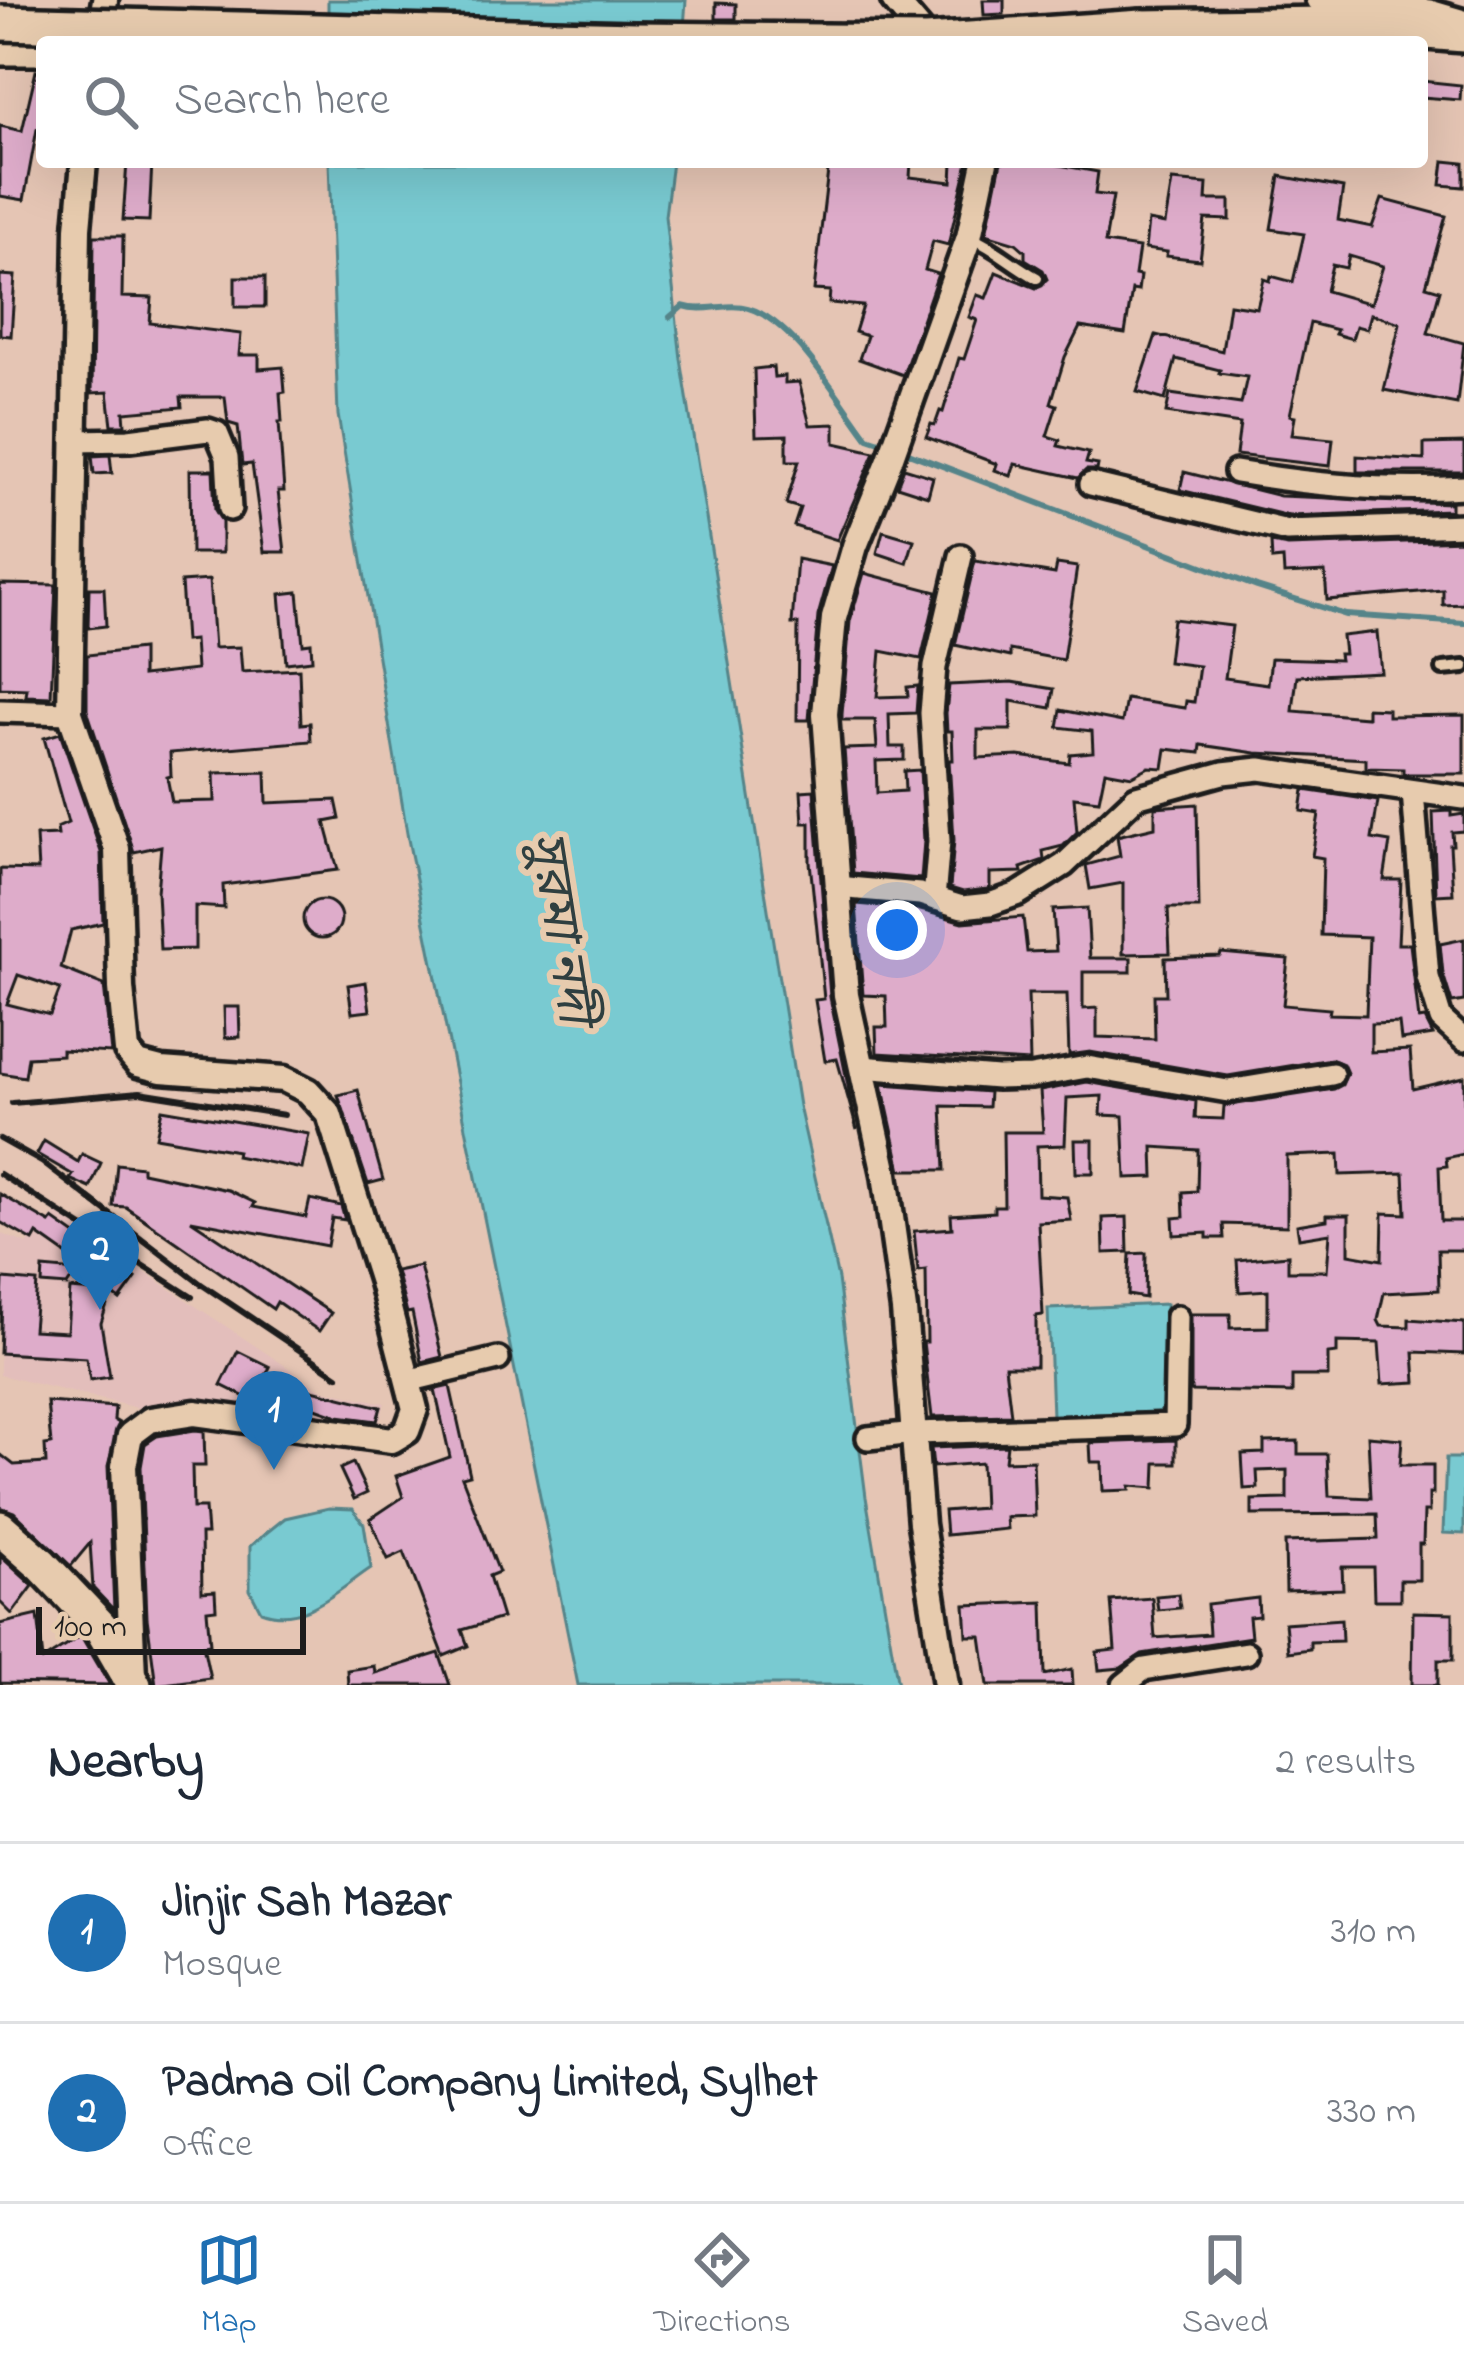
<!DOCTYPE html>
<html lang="en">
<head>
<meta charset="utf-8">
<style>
	body { margin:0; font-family:"Indie Flower","Noto Sans Bengali",sans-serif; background:#f2f2f3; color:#1f2937 }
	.scale { position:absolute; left:36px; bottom:30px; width:270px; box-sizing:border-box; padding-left:12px; border:6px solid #1c1c1c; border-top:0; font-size:33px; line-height:42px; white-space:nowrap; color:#1c1c1c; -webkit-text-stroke:9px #e7cbae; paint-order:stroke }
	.you { position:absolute; left:897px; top:930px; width:42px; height:42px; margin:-30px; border:9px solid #fff; border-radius:50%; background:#1a73e8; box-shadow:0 0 0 18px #1a73e833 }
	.badge { display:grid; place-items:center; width:78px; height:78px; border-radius:50%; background:#1f6fb2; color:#fff; font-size:39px; font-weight:700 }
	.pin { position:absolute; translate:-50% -99px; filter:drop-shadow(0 3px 6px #0008) }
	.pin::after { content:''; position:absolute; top:63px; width:42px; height:36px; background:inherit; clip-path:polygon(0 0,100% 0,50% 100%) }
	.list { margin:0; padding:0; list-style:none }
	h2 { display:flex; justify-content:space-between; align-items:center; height:156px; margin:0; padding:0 48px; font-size:51px }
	h2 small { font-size:39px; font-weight:400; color:#747a83 }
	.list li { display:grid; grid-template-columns:78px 1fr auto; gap:36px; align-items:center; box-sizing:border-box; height:180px; padding:0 48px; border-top:3px solid #e0e1e3 }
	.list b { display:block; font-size:45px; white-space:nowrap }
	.list p { margin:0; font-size:39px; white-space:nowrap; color:#747a83 }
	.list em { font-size:39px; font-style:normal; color:#747a83 }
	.icon { flex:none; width:66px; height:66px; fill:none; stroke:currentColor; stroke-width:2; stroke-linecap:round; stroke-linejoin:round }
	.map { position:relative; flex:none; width:1464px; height:1685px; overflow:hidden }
	.search { position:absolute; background:#fff; box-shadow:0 12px 48px #0002; left:36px; right:36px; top:36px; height:132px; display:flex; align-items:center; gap:30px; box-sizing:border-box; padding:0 42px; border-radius:12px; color:#747a83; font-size:45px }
	.sheet { height:516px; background:#fff }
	nav { display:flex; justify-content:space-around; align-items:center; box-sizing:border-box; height:168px; border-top:3px solid #e0e1e3; background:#fff; font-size:33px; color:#747a83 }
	nav a { display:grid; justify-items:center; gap:6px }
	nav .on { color:#1f6fb2 }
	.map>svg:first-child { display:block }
	.built { fill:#e3bebb }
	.water { fill:#79cad1; stroke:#548489; stroke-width:3 }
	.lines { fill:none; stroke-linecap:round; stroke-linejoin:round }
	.stream { stroke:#548489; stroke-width:6 }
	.building { fill:#deacca; stroke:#1c1c1c; stroke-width:3; fill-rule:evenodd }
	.service-casing { stroke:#1c1c1c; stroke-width:20 }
	.minor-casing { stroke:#1c1c1c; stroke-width:30 }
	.tertiary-casing { stroke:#1c1c1c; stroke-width:33 }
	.primary-casing { stroke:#1c1c1c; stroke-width:42 }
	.trunk-casing { stroke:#1c1c1c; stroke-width:42 }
	.service { stroke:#e7cbae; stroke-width:10 }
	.minor { stroke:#e7cbae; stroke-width:21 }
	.tertiary { stroke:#e7cbae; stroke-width:24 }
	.primary { stroke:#e7cbae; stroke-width:33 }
	.trunk { stroke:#e7cbae; stroke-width:33 }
	.rail { stroke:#1c1c1c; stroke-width:6 }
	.primary-bridge-casing { stroke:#1c1c1c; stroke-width:42; stroke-linecap:butt }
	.primary-bridge { stroke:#e7cbae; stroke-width:33 }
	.labels { text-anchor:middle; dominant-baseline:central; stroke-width:12; stroke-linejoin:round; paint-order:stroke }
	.water-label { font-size:51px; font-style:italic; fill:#2f3f40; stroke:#e7cbae }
</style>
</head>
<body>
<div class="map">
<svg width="1464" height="1685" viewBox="0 0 1464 1685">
	<rect width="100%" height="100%" fill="#e5c5b4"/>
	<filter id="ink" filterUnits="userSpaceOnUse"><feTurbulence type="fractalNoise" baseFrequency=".00833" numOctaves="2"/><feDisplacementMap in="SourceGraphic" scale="24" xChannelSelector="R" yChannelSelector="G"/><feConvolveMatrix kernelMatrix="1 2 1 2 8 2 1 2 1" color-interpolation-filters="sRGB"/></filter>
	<g filter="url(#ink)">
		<polygon class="built" points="56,1213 320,1389 385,1403 378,1428 204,1403 142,1409 0,1375 0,1233 27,1244"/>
		<g class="water">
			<polygon points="328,0 686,0 683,42 328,42"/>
			<polygon points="329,162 672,162 665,216 681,359 799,1106 838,1279 866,1497 898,1685 578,1685 408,839 338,415"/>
			<polygon points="1166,1304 1171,1423 1052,1416 1048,1309"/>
			<polygon points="1446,1458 1464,1458 1464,1534 1443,1533"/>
			<path d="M 329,1508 L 353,1509 L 364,1524 L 371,1568 C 339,1589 304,1627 261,1611 L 250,1590 L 250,1546 L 285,1518 Z"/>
		</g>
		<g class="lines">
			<g class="stream">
				<path d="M 670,317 L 683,306 C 705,313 728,302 748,308 C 794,321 839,400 868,438 L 886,444"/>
				<polyline points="898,449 1257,587 1346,615 1464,623"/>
			</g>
		</g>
		<g class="building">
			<polygon points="983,0 1004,0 1004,14 984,15"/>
			<polygon points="716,3 736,4 736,19 716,19"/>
			<polygon points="36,71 42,72 42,131 37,129 24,200 0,196 0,126 22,131"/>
			<polygon points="1422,81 1461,85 1460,100 1422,97"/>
			<polygon points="1444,161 1464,163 1464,187 1441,185"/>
			<polygon points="127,162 152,162 149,221 123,220"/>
			<polygon points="829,162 869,167 869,162 911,162 910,177 952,182 953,162 968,162 948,245 933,241 925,270 938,274 903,375 859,359 867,336 855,332 863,306 829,303 830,291 814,290"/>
			<polygon points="1001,162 1043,162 1098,172 1095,194 1113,196 1105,243 1139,248 1135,275 1140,276 1138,291 1132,290 1125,334 1080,327 1065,357 1051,403 1057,405 1047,436 1060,440 1058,446 1089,453 1086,463 1098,465 1097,470 1086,470 1078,478 1015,464 1011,476 995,470 997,464 926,437 931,424 935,425 940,411 943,412 959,358 964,359 977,320 969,317 977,295 986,298 996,272 1036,288 1047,279 1043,270 1025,259 1025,251 1016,243 986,234"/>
			<path d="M 1280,176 L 1343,188 L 1338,220 L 1372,227 L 1382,199 L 1446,216 L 1426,286 L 1440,290 L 1428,333 L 1464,343 L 1457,404 L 1384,390 L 1400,323 L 1371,314 L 1367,329 L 1356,326 L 1352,339 L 1335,334 L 1337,330 L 1310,323 L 1290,415 L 1295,416 L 1292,435 L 1333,439 L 1330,466 L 1236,455 L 1240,424 L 1166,413 L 1170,394 L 1241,404 L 1247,377 L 1219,373 L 1220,370 L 1176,359 L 1165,400 L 1137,392 L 1156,335 L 1222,351 L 1229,304 L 1257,308 L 1264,279 L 1270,281 L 1271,276 L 1293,282 L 1304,234 L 1271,229 ZM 1349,256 L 1383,266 L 1371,304 L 1326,291 L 1332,265 L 1346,268 Z"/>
			<polygon points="1172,181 1207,184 1206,200 1230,200 1230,220 1205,219 1200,260 1166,256 1167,252 1145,249 1148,221 1165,224"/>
			<polygon points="94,236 123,236 122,297 152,298 150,323 241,334 239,355 259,355 259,369 283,367 285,392 280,393 282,422 279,422 284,491 278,491 285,552 264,552 252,464 242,465 238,426 228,423 225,397 181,397 182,407 124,412 125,425 112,425 108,392 92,393"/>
			<polygon points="0,275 15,276 11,336 0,335"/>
			<rect x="235" y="277" width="30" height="30"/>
			<polygon points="773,367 774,377 785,376 785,383 799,382 810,425 835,424 835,443 875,452 837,540 794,526 800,508 786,504 799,461 787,461 787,435 756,436 754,369"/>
			<polygon points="1464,443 1464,472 1357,472 1357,456 1424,460 1424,444"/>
			<polygon points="110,455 112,473 94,474 92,456"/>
			<polygon points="904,468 933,477 928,496 897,486"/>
			<polygon points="190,470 213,470 215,510 222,521 222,553 191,553"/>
			<polygon points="1184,472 1280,496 1451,503 1451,510 1289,516 1180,490"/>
			<polygon points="883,531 914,540 907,563 877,553"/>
			<polygon points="1464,540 1464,604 1443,605 1443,590 1327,600 1325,572 1284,574 1283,559 1272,560 1271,543 1288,546"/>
			<polygon points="797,559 832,566 818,616 809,720 797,720 798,624 792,624"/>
			<polygon points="975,561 1055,574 1057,564 1077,567 1063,660 1010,650 1010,657 955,645"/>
			<polygon points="864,573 937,592 921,659 881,651 877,697 908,696 907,687 918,686 916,713 889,714 890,747 904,747 904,760 876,761 877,793 905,791 904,771 920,770 924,841 921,879 853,873 844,749 877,748 875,720 842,720 842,714 850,621"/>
			<polygon points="209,580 214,648 240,647 242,672 299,669 301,724 310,723 311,741 170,753 171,776 167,777 172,802 215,801 214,773 266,772 267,803 336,800 340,819 325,822 338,870 223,885 224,908 195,906 195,949 160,950 157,892 161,846 134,852 87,710 87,655 142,649 142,676 196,670 194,640 185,641 181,582"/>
			<polygon points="0,584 56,585 51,697 26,696 27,689 0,688"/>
			<polygon points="89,588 104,588 106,626 88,628"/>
			<polygon points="298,592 303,644 311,643 312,660 286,663 280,594"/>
			<polygon points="1173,619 1232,626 1225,678 1268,684 1271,658 1340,660 1339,654 1344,654 1342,636 1377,632 1381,672 1297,676 1293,711 1367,717 1367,708 1388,709 1388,716 1464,715 1464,774 1403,774 1403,769 1366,768 1366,759 1256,753 1201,745 1200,753 1166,749 1163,768 1149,767 1132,776 1105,771 1099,800 1074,797 1077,832 1063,846 1043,851 1044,860 1021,868 1022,872 990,873 990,888 987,889 963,892 950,888 954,840 949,760 953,760 952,731 947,731 946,713 949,685 1012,682 1054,689 1051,708 1011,701 1011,730 978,730 978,758 1019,756 1069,763 1070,754 1093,752 1092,731 1058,727 1061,710 1122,722 1126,699 1185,708 1186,701 1194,702 1199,666 1168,662"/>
			<path d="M 60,733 L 101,852 L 103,923 L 71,930 L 61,968 L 104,985 L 111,1053 L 62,1050 L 62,1055 L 28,1057 L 25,1077 L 0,1073 L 0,869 L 38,870 L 36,836 L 58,835 L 57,828 L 68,823 L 44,738 ZM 18,975 L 60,989 L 50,1015 L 7,1004 Z"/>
			<polygon points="814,790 830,997 857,1130 837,1059 825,1061 815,1000 824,999 810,862 810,823 803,823 801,791"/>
			<polygon points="1304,790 1378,801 1372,839 1390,842 1384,880 1401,880 1398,944 1410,944 1419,1020 1425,1019 1433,1035 1401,1040 1399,1023 1371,1024 1371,1052 1410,1050 1413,1089 1464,1077 1464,1154 1446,1158 1447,1166 1439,1167 1441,1221 1464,1221 1464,1250 1438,1250 1439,1290 1384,1293 1378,1320 1381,1326 1409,1327 1409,1319 1464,1323 1464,1354 1414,1352 1416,1382 1382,1384 1379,1343 1337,1342 1337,1353 1328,1354 1328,1376 1292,1376 1292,1393 1191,1391 1191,1314 1230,1314 1230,1328 1268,1327 1268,1290 1239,1292 1237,1260 1288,1255 1288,1271 1327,1271 1330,1233 1299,1238 1297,1225 1327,1220 1327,1215 1349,1215 1349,1254 1382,1260 1383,1213 1406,1214 1404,1173 1340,1175 1339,1154 1287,1156 1287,1226 1223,1224 1224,1238 1207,1238 1207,1233 1174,1235 1173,1218 1184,1217 1183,1192 1197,1191 1198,1150 1153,1147 1154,1177 1126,1178 1123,1116 1101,1115 1102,1096 1067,1098 1065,1145 1037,1146 1038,1195 1067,1197 1071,1220 1038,1222 1043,1315 1036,1316 1036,1366 1005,1366 1011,1415 932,1417 923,1342 927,1342 926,1270 918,1271 914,1231 952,1228 951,1215 994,1212 994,1206 1004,1206 1003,1132 1043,1132 1040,1091 1087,1082 1196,1101 1195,1118 1223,1119 1224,1106 1334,1089 1342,1085 1347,1073 1343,1064 1331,1059 1228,1076 1090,1052 1069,1055 1067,994 1028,994 1030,1062 877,1053 876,1027 887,1027 886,996 863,995 856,904 917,909 963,922 1023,917 1027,952 1056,951 1053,910 1087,908 1090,958 1131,958 1131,972 1083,972 1083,1009 1097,1008 1097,1037 1155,1039 1154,995 1166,995 1165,958 1220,956 1221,953 1288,959 1283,1005 1330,1009 1329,1014 1366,1015 1369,937 1321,935 1323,858 1312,856 1319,814 1301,811"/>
			<polygon points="1197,804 1199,908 1168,908 1170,953 1123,954 1123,883 1090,889 1086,865 1120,856 1117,836 1155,827 1155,807"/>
			<polygon points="1451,811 1451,816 1464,814 1464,831 1452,832 1453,845 1450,845 1453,894 1436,895 1433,812"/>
			<circle cx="322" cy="919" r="19"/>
			<polygon points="1464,939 1464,1001 1452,1003 1443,974 1440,944"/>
			<polygon points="366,982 370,1011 352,1013 348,985"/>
			<polygon points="224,1007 239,1007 240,1037 225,1038"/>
			<polygon points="882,1084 989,1092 988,1107 942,1106 945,1170 901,1170"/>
			<polygon points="358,1090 383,1180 368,1184 338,1095"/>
			<polygon points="162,1109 309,1134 302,1169 236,1156 237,1151 156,1137"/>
			<polygon points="1075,1140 1093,1140 1093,1173 1076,1173"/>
			<polygon points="44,1141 78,1162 82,1154 101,1163 90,1188 70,1179 73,1175 37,1154"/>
			<polygon points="117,1164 142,1167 142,1172 228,1190 255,1203 253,1207 306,1217 310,1199 341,1206 345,1220 332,1218 327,1246 191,1220 331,1313 319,1331 277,1302 273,1309 126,1207 113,1206"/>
			<polygon points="0,1194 50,1223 53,1219 94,1248 81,1265 37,1234 33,1241 0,1222"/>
			<polygon points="1127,1217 1128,1252 1104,1253 1103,1218"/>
			<polygon points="1146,1253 1145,1298 1128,1295 1130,1254"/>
			<polygon points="121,1266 136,1278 120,1300 111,1293 101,1323 110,1377 90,1380 86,1358 0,1353 3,1279 37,1282 33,1330 67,1332 70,1289 109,1292 105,1289"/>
			<polygon points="420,1266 442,1357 422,1362 412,1312 407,1313 396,1271"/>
			<polygon points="43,1268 77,1271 67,1286 42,1284"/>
			<polygon points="238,1351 270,1367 267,1373 301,1384 300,1387 381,1407 377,1421 338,1416 296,1401 293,1410 255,1397 253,1401 221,1385"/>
			<polygon points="450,1386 470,1475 462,1477 499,1572 489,1576 502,1618 462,1630 468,1646 444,1656 404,1552 388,1559 370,1519 403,1497 396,1476 450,1457 435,1390 428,1391"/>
			<polygon points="47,1402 115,1407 114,1420 119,1423 108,1466 114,1610 93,1588 90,1543 71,1566 14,1512 0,1507 0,1454 14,1465 46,1463 45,1445 51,1444"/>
			<polygon points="195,1430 204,1431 205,1466 192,1466 193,1508 205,1508 207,1534 201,1534 202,1592 215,1591 216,1609 207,1610 210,1644 203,1645 210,1678 156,1685 147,1618 141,1467 145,1444 157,1436"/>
			<polygon points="1368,1436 1402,1439 1400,1465 1433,1465 1433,1494 1429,1494 1429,1512 1424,1512 1423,1544 1419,1544 1419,1580 1400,1580 1400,1600 1374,1600 1373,1567 1342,1567 1343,1589 1286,1591 1285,1542 1378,1539 1377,1514 1252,1515 1252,1500 1287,1499 1287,1470 1257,1471 1258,1488 1244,1489 1242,1454 1264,1453 1264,1442 1298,1441 1298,1454 1327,1454 1329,1496 1371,1498"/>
			<polygon points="1176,1440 1176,1463 1156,1463 1155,1488 1130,1486 1130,1490 1103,1491 1102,1462 1091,1462 1090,1443"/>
			<polygon points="1007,1445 1005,1461 1033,1460 1035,1516 1006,1517 1007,1529 946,1535 944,1511 983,1508 981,1463 933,1467 931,1448"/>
			<polygon points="353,1463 367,1493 354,1499 340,1469"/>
			<polygon points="0,1556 33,1586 12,1614 0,1602"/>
			<polygon points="1178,1594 1180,1608 1158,1610 1156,1596"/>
			<polygon points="1152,1598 1155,1638 1209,1634 1207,1604 1258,1598 1259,1616 1249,1617 1251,1637 1142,1654 1121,1668 1099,1670 1097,1652 1115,1650 1111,1601"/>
			<polygon points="1043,1602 1045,1675 1072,1669 1073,1685 988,1685 981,1636 967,1636 965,1605"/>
			<polygon points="1413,1612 1453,1613 1453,1660 1438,1660 1438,1685 1412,1685"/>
			<polygon points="38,1615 43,1660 81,1636 110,1685 0,1683 0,1624"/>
			<polygon points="1341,1619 1342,1641 1310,1642 1310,1649 1288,1652 1285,1623"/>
			<polygon points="439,1653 450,1685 348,1685 347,1670 374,1666 375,1673"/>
		</g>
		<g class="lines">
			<g class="service-casing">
				<g id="service">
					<path d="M 972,238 C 997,249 1013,265 1037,278"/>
					<polyline points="1443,669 1464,667"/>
				</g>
			</g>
			<g class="minor-casing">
				<g id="minor">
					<polyline points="1317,0 1430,11 1464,21"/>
					<polyline points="76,441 129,440 208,430 217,433 227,457 230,509"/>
					<path d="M 1236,472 C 1312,485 1387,492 1464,487"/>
					<polyline points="1091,484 1287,531 1464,525"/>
					<polyline points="0,711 70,713"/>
					<polyline points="1413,792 1428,977 1441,1019 1464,1040"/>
					<polyline points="836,887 920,894 962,907 990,904 1018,894 1064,865 1136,797 1223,773 1260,769 1464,798"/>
					<polyline points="934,899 939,841 931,713 935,667 961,556"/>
					<polyline points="861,1067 997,1078 1031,1077 1087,1067 1228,1091 1332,1074"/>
					<polyline points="407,1381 498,1359"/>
					<polyline points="868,1438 915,1433 1175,1425 1177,1317"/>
					<polyline points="1124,1685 1144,1669 1246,1653"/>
				</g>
			</g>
			<g class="tertiary-casing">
				<g id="tertiary">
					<polyline points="894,0 930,42"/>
					<polyline points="98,42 105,0"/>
					<polyline points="84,162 78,228 70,713 117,849 121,988 127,1051 138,1064 161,1070 284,1079 308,1091 329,1114 382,1282 415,1409 407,1431 392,1440 195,1413 150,1420 130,1435 124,1466 133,1676"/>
					<polyline points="946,1685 921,1524 904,1310 885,1174 846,995 825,714 834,618 855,546 889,462 969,237 985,162"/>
				</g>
			</g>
			<g class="primary-casing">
				<g id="primary">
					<polyline points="1142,27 1326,24 1464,35"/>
					<polyline points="0,48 42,48"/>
				</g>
			</g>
			<g class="trunk-casing">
				<polyline id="trunk" points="0,1528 42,1565 100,1626 134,1685"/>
			</g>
			<use href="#service" class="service"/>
			<use href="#minor" class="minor"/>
			<use href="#tertiary" class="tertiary"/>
			<use href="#primary" class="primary"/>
			<use href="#trunk" class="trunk"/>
			<g class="rail">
				<polyline points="12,1103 140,1092 284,1115"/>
				<polyline points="0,1139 43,1163 201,1284 338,1376"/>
				<polyline points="0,1174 192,1297"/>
			</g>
			<g class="primary-bridge-casing">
				<polyline id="primary-bridge" points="0,23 634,39 926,42 1142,27"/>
			</g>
			<use href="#primary-bridge" class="primary-bridge"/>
		</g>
	</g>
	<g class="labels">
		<g class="water-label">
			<text transform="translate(558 928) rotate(81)">সুরমা নদী</text>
		</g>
	</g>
</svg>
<div class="scale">100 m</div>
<div class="you"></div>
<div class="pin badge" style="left:274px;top:1470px">1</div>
<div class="pin badge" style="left:100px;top:1310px">2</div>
<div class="search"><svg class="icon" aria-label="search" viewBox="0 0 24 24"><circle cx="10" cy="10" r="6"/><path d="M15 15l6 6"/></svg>Search here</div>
</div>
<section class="sheet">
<h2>Nearby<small>2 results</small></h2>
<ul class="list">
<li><span class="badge">1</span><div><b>Jinjir Sah Mazar</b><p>Mosque</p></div><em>310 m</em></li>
<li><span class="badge">2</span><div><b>Padma Oil Company Limited, Sylhet</b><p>Office</p></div><em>330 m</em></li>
</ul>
</section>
<nav>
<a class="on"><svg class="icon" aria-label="map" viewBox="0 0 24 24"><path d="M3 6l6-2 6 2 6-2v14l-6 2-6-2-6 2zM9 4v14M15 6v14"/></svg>Map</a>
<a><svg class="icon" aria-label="directions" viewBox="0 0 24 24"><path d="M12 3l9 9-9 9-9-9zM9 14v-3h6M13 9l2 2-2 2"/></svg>Directions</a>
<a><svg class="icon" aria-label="saved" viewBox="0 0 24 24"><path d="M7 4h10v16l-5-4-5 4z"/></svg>Saved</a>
</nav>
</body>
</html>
